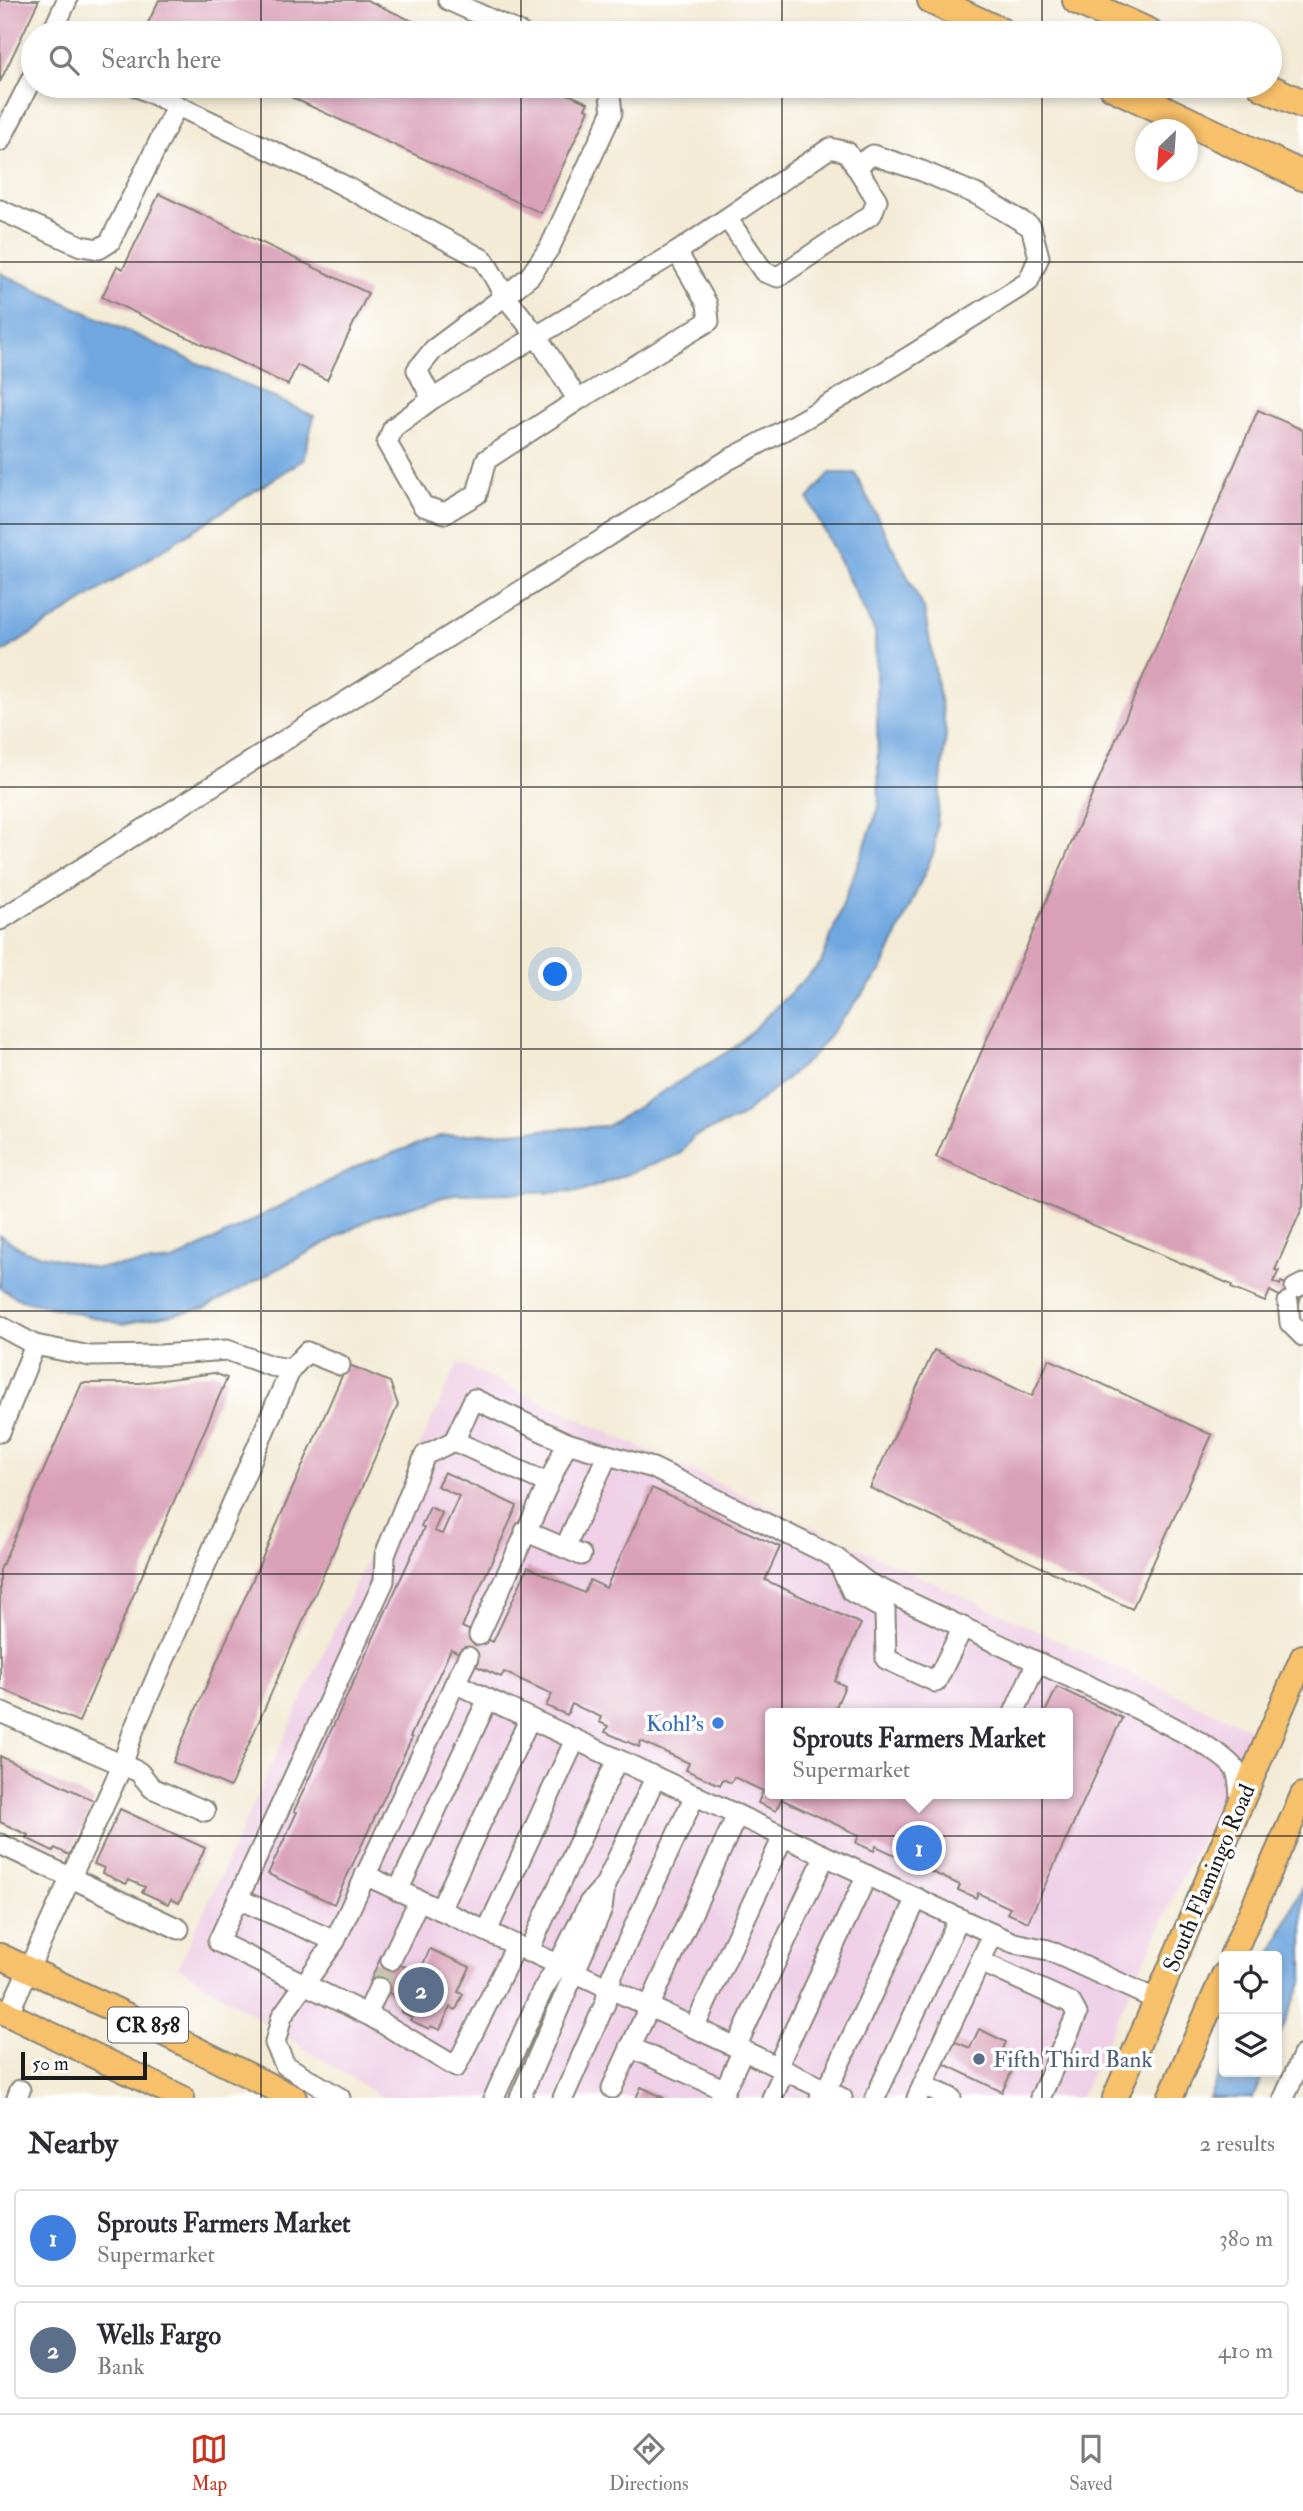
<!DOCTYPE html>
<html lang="en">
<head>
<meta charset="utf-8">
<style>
	body { margin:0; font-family:"IM FELL Double Pica",serif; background:#f7f7f7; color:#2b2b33 }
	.controls { position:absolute; right:21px; bottom:21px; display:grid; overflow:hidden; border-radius:7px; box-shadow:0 4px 10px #0003 }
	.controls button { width:63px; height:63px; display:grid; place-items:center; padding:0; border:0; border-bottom:2px solid #e1e1e2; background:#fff; color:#2b2b33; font:35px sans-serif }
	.compass { position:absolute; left:1135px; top:119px; width:63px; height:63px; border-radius:50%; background:#fff; box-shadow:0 4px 10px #0003; rotate:205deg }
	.scale { position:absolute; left:21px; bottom:18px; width:126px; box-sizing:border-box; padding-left:7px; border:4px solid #1c1c1c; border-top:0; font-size:19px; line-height:24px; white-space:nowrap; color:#1c1c1c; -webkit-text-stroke:5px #fff; paint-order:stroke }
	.you { position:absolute; left:556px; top:975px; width:24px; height:24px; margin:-18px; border:5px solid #fff; border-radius:50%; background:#1a73e8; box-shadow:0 0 0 10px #1a73e833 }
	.badge { display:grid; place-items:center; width:46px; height:46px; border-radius:50%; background:#c8321e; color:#fff; font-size:23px; font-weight:700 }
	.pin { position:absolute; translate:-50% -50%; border:4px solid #fff; box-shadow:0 2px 7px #0006 }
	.popup { position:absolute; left:765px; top:1708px; width:308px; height:91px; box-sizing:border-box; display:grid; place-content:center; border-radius:7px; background:#fff; filter:drop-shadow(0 2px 5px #0005); font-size:23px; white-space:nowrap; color:#7c7c81 }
	.popup b { font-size:26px; color:#2b2b33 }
	.popup::after { content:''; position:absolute; left:50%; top:100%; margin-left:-14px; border:14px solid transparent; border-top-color:#fff }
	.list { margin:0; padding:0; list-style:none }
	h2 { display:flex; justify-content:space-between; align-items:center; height:91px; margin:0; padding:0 28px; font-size:30px }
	h2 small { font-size:23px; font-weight:400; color:#7c7c81 }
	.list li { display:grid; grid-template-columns:46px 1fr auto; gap:21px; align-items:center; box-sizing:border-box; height:98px; margin:0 14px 14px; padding:0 14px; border:2px solid #e1e1e2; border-radius:7px }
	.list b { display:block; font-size:26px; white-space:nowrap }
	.list p { margin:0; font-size:23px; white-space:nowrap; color:#7c7c81 }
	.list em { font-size:23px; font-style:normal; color:#7c7c81 }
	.icon { flex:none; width:38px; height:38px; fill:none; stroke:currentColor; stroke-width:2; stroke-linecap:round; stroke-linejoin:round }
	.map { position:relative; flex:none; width:1303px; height:2098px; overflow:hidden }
	.search { position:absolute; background:#fff; box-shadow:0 4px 10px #0003; left:21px; right:21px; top:21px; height:77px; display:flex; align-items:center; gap:18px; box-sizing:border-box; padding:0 24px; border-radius:38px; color:#7c7c81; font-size:26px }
	.sheet { height:315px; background:#fff }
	nav { display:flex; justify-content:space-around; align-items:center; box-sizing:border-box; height:98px; border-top:2px solid #e1e1e2; background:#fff; font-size:19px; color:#7c7c81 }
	nav a { display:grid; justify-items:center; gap:4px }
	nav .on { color:#c8321e }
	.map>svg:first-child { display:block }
	.built { fill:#efd0e6; fill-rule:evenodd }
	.water { fill:#71a7df; stroke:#46627e; stroke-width:2 }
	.building { fill:#d9a0b7 }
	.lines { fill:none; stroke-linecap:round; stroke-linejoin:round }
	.minor-tunnel { stroke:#c8c2b1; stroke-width:19; stroke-dasharray:19 10; stroke-linecap:butt }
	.minor-casing { stroke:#888479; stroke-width:23 }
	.major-casing { stroke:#888479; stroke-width:28 }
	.highway-casing { stroke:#888479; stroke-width:32 }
	.minor { stroke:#fff; stroke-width:19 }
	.major { stroke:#f7c06b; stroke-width:24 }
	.highway { stroke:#f7c06b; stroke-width:28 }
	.grid { fill:none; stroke:#1c1c1c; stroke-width:2; stroke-opacity:0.55 }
	.shop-dot { fill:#3f7fe0; stroke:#fff; stroke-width:2.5 }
	.service-dot { fill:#5c6f8a; stroke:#fff; stroke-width:2.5 }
	.labels { text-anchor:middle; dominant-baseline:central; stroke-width:7; stroke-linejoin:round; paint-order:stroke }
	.shield { fill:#fff; stroke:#606060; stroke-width:2 }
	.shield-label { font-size:21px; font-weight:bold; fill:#1c1c1c }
	.shop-label { font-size:23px; fill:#366cbe; stroke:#fff; text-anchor:end }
	.street-label { font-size:23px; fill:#1c1c1c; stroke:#fff }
	.service-label { font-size:23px; fill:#4e5e75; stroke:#fff; text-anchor:start }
</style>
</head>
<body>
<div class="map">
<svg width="1303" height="2098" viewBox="0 0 1303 2098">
	<rect width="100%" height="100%" fill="#fff"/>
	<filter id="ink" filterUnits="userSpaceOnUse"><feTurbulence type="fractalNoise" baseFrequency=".0143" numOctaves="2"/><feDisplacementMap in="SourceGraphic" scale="14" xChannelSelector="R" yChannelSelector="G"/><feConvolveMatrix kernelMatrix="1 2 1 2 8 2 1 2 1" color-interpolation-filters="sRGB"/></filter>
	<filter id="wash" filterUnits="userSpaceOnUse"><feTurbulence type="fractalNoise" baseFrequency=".00686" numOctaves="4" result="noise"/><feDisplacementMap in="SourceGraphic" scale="28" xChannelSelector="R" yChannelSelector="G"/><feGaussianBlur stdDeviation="1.57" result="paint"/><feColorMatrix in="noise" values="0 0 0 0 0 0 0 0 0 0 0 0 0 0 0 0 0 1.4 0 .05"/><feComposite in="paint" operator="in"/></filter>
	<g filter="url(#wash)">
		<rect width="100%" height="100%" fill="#f3ebd6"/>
		<path class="built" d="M 458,1363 L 1252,1730 L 1080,2098 L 383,2098 L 178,1967 ZM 770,1713 L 1068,1713 L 1068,1794 L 770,1794 Z"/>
		<g class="water">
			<polygon points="0,273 314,416 303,460 0,654"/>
			<polygon points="830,473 855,473 924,609 946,733 934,852 881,971 811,1058 738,1119 694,1136 680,1154 581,1192 454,1194 374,1217 205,1308 122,1324 21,1300 0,1288 0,1235 25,1251 95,1268 173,1261 360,1165 440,1136 607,1126 735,1047 821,963 879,807 875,632 808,499"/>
			<polygon points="1303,1884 1303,1980 1277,2042 1277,1956 1271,1956"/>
			<polygon points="1224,2063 1224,2072 1264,2072 1253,2098 1209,2098"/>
		</g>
		<g id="blocks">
			<g class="building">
				<polygon points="0,0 39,0 0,82"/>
				<polygon points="159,0 367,0 438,33 154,33 145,29"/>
				<polygon points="267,86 550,86 588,103 585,108 589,110 541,213"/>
				<polygon points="159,194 368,293 327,380 297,365 288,385 102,297 117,266 123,269"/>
				<polygon points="1258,410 1303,430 1303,1206 1275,1270 1279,1271 1273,1282 1280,1285 1281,1282 1303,1291 1298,1306 1270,1291 1265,1302 1231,1288 1232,1285 936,1157"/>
				<polygon points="934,1350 1032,1396 1049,1359 1212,1435 1132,1609 870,1488"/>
				<polygon points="347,1364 390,1382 398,1405 230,1787 173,1762"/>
				<polygon points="214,1373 227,1378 79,1722 0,1688 0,1570 82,1383 140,1383"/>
				<polygon points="444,1472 517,1506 462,1627 493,1642 528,1567 584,1593 590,1580 606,1588 652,1488 780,1547 765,1580 861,1624 835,1681 845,1686 835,1709 845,1713 770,1713 770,1794 1068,1794 1068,1713 1045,1713 1057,1687 1122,1718 1028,1922 1007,1913 1010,1908 978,1893 976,1898 958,1890 960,1885 876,1846 874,1851 856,1843 859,1835 781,1799 776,1811 758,1803 763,1791 734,1777 731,1783 723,1779 720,1785 686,1770 689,1763 641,1741 639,1747 605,1732 608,1726 599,1722 601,1717 572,1704 567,1715 546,1706 552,1694 504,1672 501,1677 476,1666 478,1662 451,1649 410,1737 412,1738 334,1904 268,1874 297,1812 294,1811 424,1528 421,1526 430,1507 442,1513 434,1531 442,1534 459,1496 437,1486"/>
				<polygon points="0,1756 95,1801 69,1855 55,1848 53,1851 26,1838 28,1835 0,1822"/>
				<polygon points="120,1809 205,1848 179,1903 171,1899 168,1904 142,1892 145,1887 129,1880 126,1884 102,1873 104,1868 94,1864"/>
				<polygon points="430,1949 470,1967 458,1992 463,1994 456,2010 450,2007 440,2030 431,2026 429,2029 410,2020 412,2017 401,2012 406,2001 369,1984 381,1956 419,1973"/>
				<polygon points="979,2029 1006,2042 1003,2049 1019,2056 1002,2092 938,2061 949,2039 970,2048"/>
				<polygon points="641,2087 664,2098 636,2098"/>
			</g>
		</g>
	</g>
	<g filter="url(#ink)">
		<use href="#blocks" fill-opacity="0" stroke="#888479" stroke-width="2"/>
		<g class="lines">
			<polyline class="minor-tunnel" points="379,1988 391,1960"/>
			<g class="minor-casing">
				<g id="minor">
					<polyline points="448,0 521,33"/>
					<polyline points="52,33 67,0"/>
					<polyline points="136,86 333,180 484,260 505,296 530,276 550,247 612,113 609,86"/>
					<polyline points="0,141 33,76"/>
					<polyline points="0,210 81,246 99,249 110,242 177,105"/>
					<polyline points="432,399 677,252"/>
					<polyline points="578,400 536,335 505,296 434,349 417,370 432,399 393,428 387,443 423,506 445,513 477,494 486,460 578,400 709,321 707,304 677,252 830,148 847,152 877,200 872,214 778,277 764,272 727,218"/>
					<path d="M 0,920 L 728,460 C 832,407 930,344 1028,282 L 1039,257 L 1031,227 L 978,195 L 922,171 L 873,155 L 855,166"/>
					<polyline points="1295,1288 1303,1284"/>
					<polyline points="1288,1302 1290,1323 1303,1336"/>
					<polyline points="0,1326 35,1345 90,1356 161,1355 227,1350 271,1366 291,1369"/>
					<polyline points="0,1432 35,1345"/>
					<polyline points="454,1441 547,1483"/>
					<polyline points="525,1531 581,1555"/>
					<polyline points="565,1548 607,1456"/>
					<polyline points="838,1562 852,1592 885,1610 886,1659 936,1682 963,1627"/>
					<polyline points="479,1635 567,1443"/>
					<polyline points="455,1683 468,1657"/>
					<polyline points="0,1712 139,1772 152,1788 205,1811"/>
					<path d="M 1014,1713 L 1037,1662 C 1072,1679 1222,1743 1236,1771 C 1240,1780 1239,1794 1241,1803"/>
					<polyline points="0,1844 179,1929"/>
					<polyline points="365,1875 736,2047 842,2098"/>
					<polyline points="605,1885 655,1778"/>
					<polyline points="398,1891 488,1699 993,1934 1014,1943 1048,1950 1157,2000"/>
					<polyline points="238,1899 335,1941"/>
					<polyline points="440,1910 529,1720"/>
					<polyline points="487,1931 575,1740"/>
					<polyline points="516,1946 456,2067 372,2017 218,1942 384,1581 385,1555 425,1455 454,1441 474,1399 567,1443 653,1468 836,1558 868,1583 1037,1662"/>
					<polyline points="528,1952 617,1760"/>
					<polyline points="391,1960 419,1900"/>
					<polyline points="981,1962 1071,2003 1077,2014 1040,2098"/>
					<polyline points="8,2014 122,1766 134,1729 291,1369 307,1352 340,1365"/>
					<polyline points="367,2014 379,1988"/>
					<polyline points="694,2028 783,1837"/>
					<polyline points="630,2047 725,2090"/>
					<polyline points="736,2047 825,1856"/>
					<polyline points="777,2067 867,1875"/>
					<polyline points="923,2085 951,2098"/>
					<polyline points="612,2088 737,1815"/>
					<polyline points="17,2098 20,2090"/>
					<polyline points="340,2098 285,2065 275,2043 282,2016 335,1941 455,1683 488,1699"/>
					<polyline points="494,2098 542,1991 558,1965 589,1903 605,1885 602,1909 520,2098"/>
					<polyline points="563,2098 605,2004 612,1975 695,1795"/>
					<polyline points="721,2098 743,2050"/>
					<polyline points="772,2098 784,2071"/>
					<polyline points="820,2098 834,2075 917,1898"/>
					<polyline points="875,2098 959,1918"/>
					<polyline points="917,2098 993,1934"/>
					<polyline points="1284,2098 1303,2055"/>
				</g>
			</g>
			<g class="major-casing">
				<g id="major">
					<polyline points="0,1956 145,2024 294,2098"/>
					<polyline points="1232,1956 1303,1795"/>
					<polyline points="0,2010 182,2098"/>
					<polyline points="1115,2098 1303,1657"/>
					<polyline points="1170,2098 1224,1975"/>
				</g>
			</g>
			<g class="highway-casing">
				<g id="highway">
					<polyline points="932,0 1002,33"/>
					<polyline points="1077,0 1149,33"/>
					<polyline points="1113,86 1303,176"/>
					<polyline points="1263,86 1303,104"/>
				</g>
			</g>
			<use href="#minor" class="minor"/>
			<use href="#major" class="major"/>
			<use href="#highway" class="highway"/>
		</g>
	</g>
	<path class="grid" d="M 261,0 L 261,33M 521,0 L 521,33M 782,0 L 782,33M 1042,0 L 1042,33M 261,86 L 261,2098M 521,86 L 521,2098M 782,86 L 782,2098M 1042,86 L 1042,2098M 0,262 L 1303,262M 0,524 L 1303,524M 0,787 L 1303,787M 0,1049 L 1303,1049M 0,1311 L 1303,1311M 0,1574 L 1303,1574M 0,1836 L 1303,1836"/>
	<circle class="shop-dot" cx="718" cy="1723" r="7"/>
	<circle class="service-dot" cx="979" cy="2059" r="7"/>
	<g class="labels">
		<rect class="shield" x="108" y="2007.5" width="80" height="35" rx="5"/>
		<g class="shield-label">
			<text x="148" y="2025">CR 858</text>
		</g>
		<g class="shop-label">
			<text x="704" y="1723">Kohl's</text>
		</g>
		<g class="street-label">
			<text transform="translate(1209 1878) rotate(-67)">South Flamingo Road</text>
		</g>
		<g class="service-label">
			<text x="993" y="2059">Fifth Third Bank</text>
		</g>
	</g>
</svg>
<div class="controls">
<button><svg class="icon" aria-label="locate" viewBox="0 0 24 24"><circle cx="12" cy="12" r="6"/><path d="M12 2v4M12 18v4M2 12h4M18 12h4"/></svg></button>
<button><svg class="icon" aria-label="layers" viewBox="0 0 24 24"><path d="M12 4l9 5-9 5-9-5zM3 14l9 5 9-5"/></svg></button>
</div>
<svg class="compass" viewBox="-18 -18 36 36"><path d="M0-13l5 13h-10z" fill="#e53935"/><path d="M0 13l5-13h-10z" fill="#7c7c81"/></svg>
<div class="scale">50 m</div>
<div class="you"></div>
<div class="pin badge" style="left:919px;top:1848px;background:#3f7fe0">1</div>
<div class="popup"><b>Sprouts Farmers Market</b>Supermarket</div>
<div class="pin badge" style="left:421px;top:1990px;background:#5c6f8a">2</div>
<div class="search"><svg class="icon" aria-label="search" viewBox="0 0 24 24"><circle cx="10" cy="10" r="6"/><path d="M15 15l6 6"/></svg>Search here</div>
</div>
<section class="sheet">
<h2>Nearby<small>2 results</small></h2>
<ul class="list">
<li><span class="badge" style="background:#3f7fe0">1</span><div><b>Sprouts Farmers Market</b><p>Supermarket</p></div><em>380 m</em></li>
<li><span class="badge" style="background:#5c6f8a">2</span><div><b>Wells Fargo</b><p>Bank</p></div><em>410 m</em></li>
</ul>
</section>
<nav>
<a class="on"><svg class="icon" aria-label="map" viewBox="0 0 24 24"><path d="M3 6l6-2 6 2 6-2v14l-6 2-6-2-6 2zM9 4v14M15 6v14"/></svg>Map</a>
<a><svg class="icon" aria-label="directions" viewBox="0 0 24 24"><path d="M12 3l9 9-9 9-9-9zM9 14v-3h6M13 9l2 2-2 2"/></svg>Directions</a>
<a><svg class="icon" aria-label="saved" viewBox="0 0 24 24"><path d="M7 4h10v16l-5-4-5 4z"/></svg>Saved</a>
</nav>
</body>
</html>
